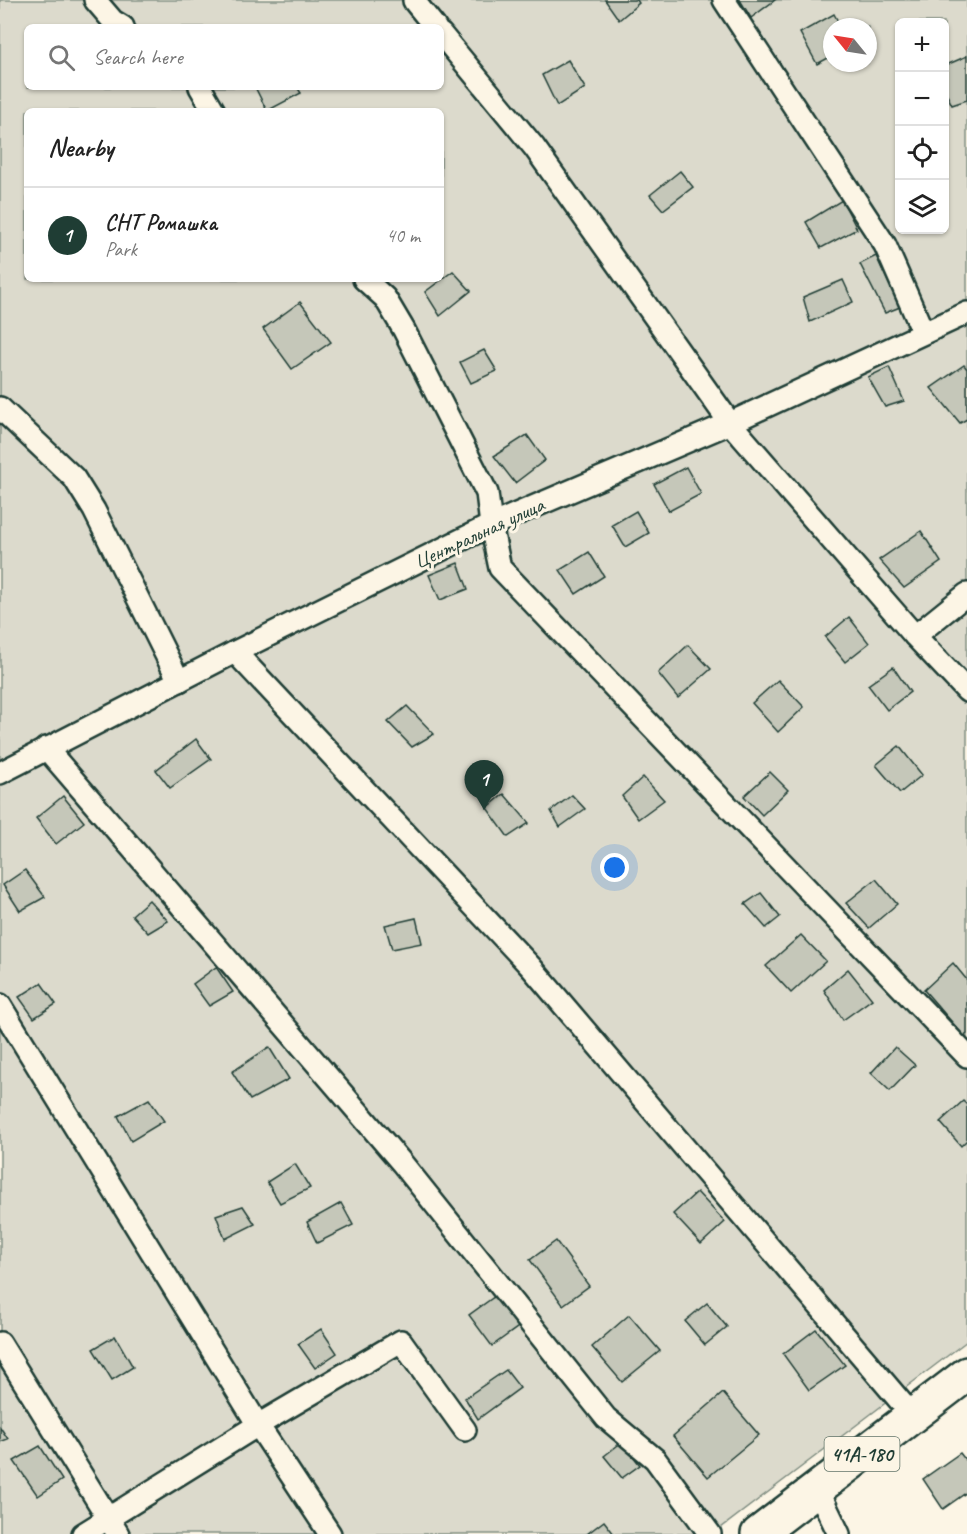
<!DOCTYPE html>
<html lang="en">
<head>
<meta charset="utf-8">
<style>
	body { margin:0; font-family:Caveat,sans-serif; background:#f6f6f6; color:#222 }
	.controls { position:absolute; right:18px; top:18px; display:grid; overflow:hidden; border-radius:9px; box-shadow:0 2px 4px #0004 }
	.controls button { width:54px; height:54px; display:grid; place-items:center; padding:0; border:0; border-bottom:2px solid #e0e0e0; background:#fff; color:#222; font:30px sans-serif }
	.compass { position:absolute; left:823px; top:18px; width:54px; height:54px; border-radius:50%; background:#fff; box-shadow:0 2px 4px #0004; rotate:300deg }
	.you { position:absolute; left:615px; top:868px; width:21px; height:21px; margin:-15px; border:4px solid #fff; border-radius:50%; background:#1a73e8; box-shadow:0 0 0 9px #1a73e833 }
	.badge { display:grid; place-items:center; width:39px; height:39px; border-radius:50%; background:#1f3d34; color:#fff; font-size:20px; font-weight:700 }
	.pin { position:absolute; translate:-50% -50px; filter:drop-shadow(0 2px 3px #0008) }
	.pin::after { content:''; position:absolute; top:32px; width:21px; height:18px; background:inherit; clip-path:polygon(0 0,100% 0,50% 100%) }
	.list { margin:0; padding:0; list-style:none }
	h2 { display:flex; justify-content:space-between; align-items:center; height:78px; margin:0; padding:0 24px; font-size:26px }
	h2 small { font-size:20px; font-weight:400; color:#767676 }
	.list li { display:grid; grid-template-columns:39px 1fr auto; gap:18px; align-items:center; box-sizing:border-box; height:96px; padding:0 24px; border-top:2px solid #e0e0e0 }
	.list b { display:block; font-size:22px; white-space:nowrap }
	.list p { margin:0; font-size:20px; white-space:nowrap; color:#767676 }
	.list em { font-size:20px; font-style:normal; color:#767676 }
	.icon { flex:none; width:33px; height:33px; fill:none; stroke:currentColor; stroke-width:2; stroke-linecap:round; stroke-linejoin:round }
	.map { position:relative; flex:none; width:967px; height:1534px; overflow:hidden }
	.search { position:absolute; background:#fff; box-shadow:0 2px 4px #0004; left:24px; top:24px; width:420px; height:66px; display:flex; align-items:center; gap:15px; box-sizing:border-box; padding:0 21px; border-radius:9px; color:#767676; font-size:22px }
	.panel { position:absolute; background:#fff; box-shadow:0 2px 4px #0004; left:24px; top:108px; width:420px; height:174px; border-radius:9px }
	.map>svg:first-child { display:block }
	.green { fill:#dcdacc; stroke:#7e8c80; stroke-width:1.5; fill-rule:evenodd }
	.building { fill:#c5c7b9; stroke:#1f3d34; stroke-width:1.5 }
	.lines { fill:none; stroke-linecap:round; stroke-linejoin:round }
	.minor-casing { stroke:#1f3d34; stroke-width:26 }
	.primary-casing { stroke:#1f3d34; stroke-width:38 }
	.minor { stroke:#fcf5e5; stroke-width:21 }
	.primary { stroke:#fcf5e5; stroke-width:33 }
	.labels { text-anchor:middle; dominant-baseline:central; stroke-width:6; stroke-linejoin:round; paint-order:stroke }
	.shield { fill:#fcf5e5; stroke:#617469; stroke-width:1.5 }
	.shield-label { font-size:20px; font-weight:bold; fill:#1f3d34 }
	.street-label { font-size:21px; fill:#1f3d34; stroke:#fcf5e5 }
</style>
</head>
<body>
<div class="map">
<svg width="967" height="1534" viewBox="0 0 967 1534">
	<rect width="100%" height="100%" fill="#fcf5e5"/>
	<filter id="ink" filterUnits="userSpaceOnUse"><feTurbulence type="fractalNoise" baseFrequency=".0167" numOctaves="2"/><feDisplacementMap in="SourceGraphic" scale="12" xChannelSelector="R" yChannelSelector="G"/><feConvolveMatrix kernelMatrix="1 2 1 2 8 2 1 2 1" color-interpolation-filters="sRGB"/></filter>
	<g filter="url(#ink)">
		<path class="green" d="M 0,0 L 967,0 L 967,1341 L 713,1534 L 0,1534 ZM 900,22 L 944,22 L 944,230 L 900,230 ZM 27,27 L 441,27 L 441,87 L 27,87 ZM 832,27 L 868,27 L 868,63 L 832,63 ZM 27,111 L 441,111 L 441,279 L 27,279 Z"/>
		<g class="building">
			<polygon points="605,0 637,0 639,3 619,20"/>
			<polygon points="740,0 775,0 751,18"/>
			<polygon points="834,14 841,27 832,27 832,56 817,64 800,33"/>
			<polygon points="967,56 967,100 952,105 944,89 944,66"/>
			<polygon points="568,60 585,88 557,106 542,75"/>
			<polygon points="255,87 297,87 301,93 267,111"/>
			<polygon points="680,171 693,187 663,210 650,195"/>
			<polygon points="842,200 857,229 821,248 806,222"/>
			<polygon points="876,256 900,307 885,313 860,264"/>
			<polygon points="453,271 471,291 440,316 425,292"/>
			<polygon points="843,280 853,302 810,322 803,297"/>
			<polygon points="300,302 331,342 292,369 263,329"/>
			<polygon points="484,350 497,371 471,383 460,362"/>
			<polygon points="964,365 967,369 967,419 960,423 931,388"/>
			<polygon points="889,367 904,401 885,407 868,377"/>
			<polygon points="527,435 545,460 515,483 494,456"/>
			<polygon points="686,467 701,494 669,511 654,484"/>
			<polygon points="636,511 649,533 625,547 612,525"/>
			<polygon points="921,531 941,562 904,588 879,560"/>
			<polygon points="589,552 604,576 576,594 560,570"/>
			<polygon points="458,563 468,589 440,600 429,575"/>
			<polygon points="849,617 869,643 845,662 825,637"/>
			<polygon points="688,645 711,669 678,698 658,673"/>
			<polygon points="893,667 910,692 887,710 868,685"/>
			<polygon points="778,680 804,707 778,732 752,703"/>
			<polygon points="407,706 434,734 412,747 388,722"/>
			<polygon points="196,739 211,759 170,788 156,770"/>
			<polygon points="899,746 922,775 900,793 876,765"/>
			<polygon points="770,772 788,790 762,815 744,796"/>
			<polygon points="643,777 664,800 638,819 622,796"/>
			<polygon points="504,794 529,823 508,837 487,808"/>
			<polygon points="572,795 585,809 560,827 551,811"/>
			<polygon points="63,796 84,822 56,844 36,818"/>
			<polygon points="25,870 45,897 20,911 3,885"/>
			<polygon points="876,879 897,904 869,928 846,903"/>
			<polygon points="761,893 780,917 766,928 745,904"/>
			<polygon points="149,900 168,921 148,933 132,915"/>
			<polygon points="416,918 422,943 392,949 385,925"/>
			<polygon points="801,935 826,961 791,993 766,966"/>
			<polygon points="953,963 967,980 967,1034 964,1036 924,990"/>
			<polygon points="216,967 233,992 209,1006 193,984"/>
			<polygon points="848,969 872,999 843,1020 824,990"/>
			<polygon points="41,983 56,1004 34,1018 19,997"/>
			<polygon points="269,1047 289,1079 250,1100 232,1072"/>
			<polygon points="895,1047 915,1065 890,1091 871,1073"/>
			<polygon points="149,1099 164,1121 131,1141 118,1116"/>
			<polygon points="963,1101 967,1105 967,1140 961,1146 940,1122"/>
			<polygon points="295,1164 310,1188 280,1203 267,1182"/>
			<polygon points="697,1192 725,1222 701,1244 673,1214"/>
			<polygon points="341,1203 353,1225 317,1243 307,1222"/>
			<polygon points="243,1206 255,1224 225,1239 216,1215"/>
			<polygon points="556,1241 589,1286 563,1305 530,1260"/>
			<polygon points="498,1294 521,1325 492,1346 469,1315"/>
			<polygon points="707,1303 727,1327 705,1345 685,1321"/>
			<polygon points="629,1315 660,1351 622,1382 592,1347"/>
			<polygon points="321,1329 337,1353 315,1368 298,1344"/>
			<polygon points="816,1329 845,1365 809,1390 783,1354"/>
			<polygon points="115,1336 133,1367 112,1380 93,1349"/>
			<polygon points="506,1370 520,1388 478,1419 465,1398"/>
			<polygon points="723,1393 759,1435 708,1477 673,1436"/>
			<polygon points="0,1427 8,1439 0,1442"/>
			<polygon points="622,1442 640,1465 622,1478 604,1456"/>
			<polygon points="40,1446 62,1480 38,1496 14,1461"/>
			<polygon points="960,1453 967,1462 967,1492 943,1509 923,1479"/>
			<polygon points="604,1521 614,1534 587,1534"/>
		</g>
		<g class="lines">
			<g class="minor-casing">
				<g id="minor">
					<polyline points="95,0 113,21 123,27"/>
					<polyline points="724,0 885,245 923,332"/>
					<polyline points="414,1 435,27"/>
					<polyline points="441,34 534,147 730,423 915,636 967,691"/>
					<polyline points="200,87 214,111"/>
					<polyline points="364,279 385,298 404,330 487,493 491,525 500,568 967,1056"/>
					<polyline points="0,408 74,478 94,510 179,681"/>
					<polyline points="915,636 967,594"/>
					<polyline points="235,652 531,967 912,1415"/>
					<polyline points="46,748 402,1163 606,1418 655,1459 710,1534"/>
					<polyline points="0,773 235,652 491,525 730,423 967,313"/>
					<polyline points="0,1005 258,1425 330,1534"/>
					<polyline points="0,1343 118,1534"/>
					<polyline points="817,1488 839,1534"/>
					<polyline points="83,1534 258,1425 401,1341 465,1430"/>
				</g>
			</g>
			<g class="primary-casing">
				<polyline id="primary" points="758,1534 967,1374"/>
			</g>
			<use href="#minor" class="minor"/>
			<use href="#primary" class="primary"/>
		</g>
	</g>
	<g class="labels">
		<rect class="shield" x="824.5" y="1437" width="75" height="34" rx="4.5"/>
		<g class="shield-label">
			<text x="862" y="1454">41А-180</text>
		</g>
		<g class="street-label">
			<text transform="translate(479 533) rotate(-25)">Центральная улица</text>
		</g>
	</g>
</svg>
<div class="controls">
<button>+</button>
<button>−</button>
<button><svg class="icon" aria-label="locate" viewBox="0 0 24 24"><circle cx="12" cy="12" r="6"/><path d="M12 2v4M12 18v4M2 12h4M18 12h4"/></svg></button>
<button><svg class="icon" aria-label="layers" viewBox="0 0 24 24"><path d="M12 4l9 5-9 5-9-5zM3 14l9 5 9-5"/></svg></button>
</div>
<svg class="compass" viewBox="-18 -18 36 36"><path d="M0-13l5 13h-10z" fill="#e53935"/><path d="M0 13l5-13h-10z" fill="#767676"/></svg>
<div class="you"></div>
<div class="pin badge" style="left:484px;top:810px">1</div>
<div class="search"><svg class="icon" aria-label="search" viewBox="0 0 24 24"><circle cx="10" cy="10" r="6"/><path d="M15 15l6 6"/></svg>Search here</div>
<section class="panel">
<h2>Nearby<small></small></h2>
<ul class="list">
<li><span class="badge">1</span><div><b>СНТ Ромашка</b><p>Park</p></div><em>40 m</em></li>
</ul>
</section>
</div>
</body>
</html>
